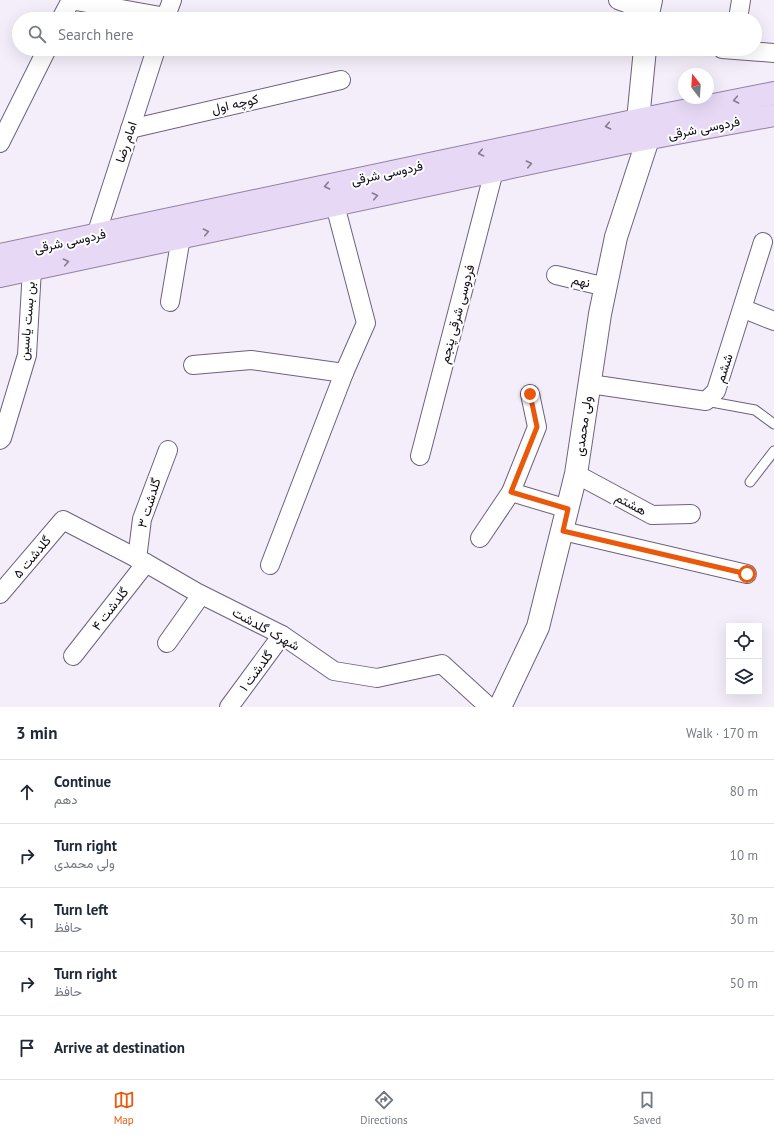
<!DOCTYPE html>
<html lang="en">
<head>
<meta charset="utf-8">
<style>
	body { margin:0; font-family:"PT Sans",Vazirmatn,sans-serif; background:#f2f2f3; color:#1f2937 }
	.controls { position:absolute; right:12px; bottom:12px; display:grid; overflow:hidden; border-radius:0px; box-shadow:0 4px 16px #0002 }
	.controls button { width:36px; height:36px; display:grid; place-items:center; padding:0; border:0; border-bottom:1px solid #e0e1e3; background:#fff; color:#1f2937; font:20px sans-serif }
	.compass { position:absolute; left:678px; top:68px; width:36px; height:36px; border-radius:50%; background:#fff; box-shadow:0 4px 16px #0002; rotate:343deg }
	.stop { position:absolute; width:12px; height:12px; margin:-9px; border:3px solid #ea580c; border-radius:50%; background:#fff }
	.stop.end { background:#ea580c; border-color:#fff; box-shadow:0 1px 4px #0008 }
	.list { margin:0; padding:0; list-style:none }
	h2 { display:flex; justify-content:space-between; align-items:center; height:52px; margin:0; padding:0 16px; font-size:17px }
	h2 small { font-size:13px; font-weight:400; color:#747a83 }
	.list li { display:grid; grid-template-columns:26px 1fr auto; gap:12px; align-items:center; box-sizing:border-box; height:64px; padding:0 16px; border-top:1px solid #e0e1e3 }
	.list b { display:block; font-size:15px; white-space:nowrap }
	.list p { margin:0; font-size:13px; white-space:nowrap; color:#747a83 }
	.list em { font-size:13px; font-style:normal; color:#747a83 }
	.icon { flex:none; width:22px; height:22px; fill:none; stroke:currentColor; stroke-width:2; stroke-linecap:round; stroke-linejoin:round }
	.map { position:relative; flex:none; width:774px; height:707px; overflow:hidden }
	.search { position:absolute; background:#fff; box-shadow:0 4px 16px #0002; left:12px; right:12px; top:12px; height:44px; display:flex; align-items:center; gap:10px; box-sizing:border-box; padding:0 14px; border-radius:22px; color:#747a83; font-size:15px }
	.sheet { height:372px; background:#fff }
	nav { display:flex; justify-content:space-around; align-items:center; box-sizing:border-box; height:56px; border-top:1px solid #e0e1e3; background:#fff; font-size:11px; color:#747a83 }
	nav a { display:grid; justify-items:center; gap:2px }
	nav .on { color:#ea580c }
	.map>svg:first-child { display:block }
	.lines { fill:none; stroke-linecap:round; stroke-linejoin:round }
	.service-casing { stroke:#6f617c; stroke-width:11 }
	.minor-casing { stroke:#6f617c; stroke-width:20 }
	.tertiary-casing { stroke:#6f617c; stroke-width:24 }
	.primary-casing { stroke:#9180a2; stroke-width:24 }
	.service { stroke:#fff; stroke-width:9 }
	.minor { stroke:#fff; stroke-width:18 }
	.tertiary { stroke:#fff; stroke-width:22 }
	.primary { stroke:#e7d9f5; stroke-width:22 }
	.oneway { stroke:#867c90 }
	.route { stroke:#ea580c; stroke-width:5 }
	.labels { text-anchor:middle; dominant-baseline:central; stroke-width:4; stroke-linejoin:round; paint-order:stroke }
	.street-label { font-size:13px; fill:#0f0a14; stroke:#fefefe }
</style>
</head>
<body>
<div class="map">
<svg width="774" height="707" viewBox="0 0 774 707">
	<rect width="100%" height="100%" fill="#f4eefb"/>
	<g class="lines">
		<g class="service-casing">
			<g id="service">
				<polyline points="706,401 755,410 774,424"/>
				<polyline points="750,482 774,451"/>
			</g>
		</g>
		<g class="minor-casing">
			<g id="minor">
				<polyline points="70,0 166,17"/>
				<polyline points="618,0 648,11"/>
				<polyline points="61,19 71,0"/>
				<polyline points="165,19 172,0"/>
				<polyline points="738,19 741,0"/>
				<polyline points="722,49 774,53"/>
				<polyline points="130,129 341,80"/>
				<polyline points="0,143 47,49"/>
				<polyline points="96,235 156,49"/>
				<polyline points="556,275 606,287"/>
				<polyline points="170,302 181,237"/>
				<polyline points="744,309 774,321"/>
				<polyline points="193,365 251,360 344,373 366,323 335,205"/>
				<polyline points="590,384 706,401 716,391 763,242"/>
				<polyline points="530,394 537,427 511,492 568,509"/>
				<polyline points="0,440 2,438 27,355 32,269"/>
				<polyline points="420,456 494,171"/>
				<polyline points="576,474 652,515 691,514"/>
				<polyline points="563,531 747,574"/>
				<polyline points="480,538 511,492"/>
				<polyline points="137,559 142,519 168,450"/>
				<polyline points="270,565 344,373"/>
				<polyline points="0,594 63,520 146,563 196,592 282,635 334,671 377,678 442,664 489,707"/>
				<polyline points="167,643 201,595"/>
				<polyline points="73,656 146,563"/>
				<polyline points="229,707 282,635"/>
			</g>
		</g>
		<g class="tertiary-casing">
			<g id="tertiary">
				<polyline points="647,19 651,0"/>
				<polyline points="638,120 645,49"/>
				<polyline points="500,707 538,627 576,474 600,314 616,237 648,139"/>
			</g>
		</g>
		<g class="primary-casing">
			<g id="primary">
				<polyline points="0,255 638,120 774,93"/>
				<polyline points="0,276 634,141 774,115"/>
			</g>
		</g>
		<use href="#service" class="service"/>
		<use href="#minor" class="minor"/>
		<use href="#tertiary" class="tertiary"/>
		<use href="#primary" class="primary"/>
	</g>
	<defs><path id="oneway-chevron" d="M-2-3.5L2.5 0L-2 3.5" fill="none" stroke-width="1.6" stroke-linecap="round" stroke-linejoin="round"/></defs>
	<g class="oneway">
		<use href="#oneway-chevron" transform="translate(736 100) rotate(169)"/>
		<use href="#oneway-chevron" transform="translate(608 126) rotate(168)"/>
		<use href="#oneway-chevron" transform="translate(481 153) rotate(168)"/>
		<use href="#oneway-chevron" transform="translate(529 164) rotate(-12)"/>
		<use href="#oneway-chevron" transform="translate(327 186) rotate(168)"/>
		<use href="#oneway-chevron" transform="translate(375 196) rotate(-12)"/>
		<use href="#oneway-chevron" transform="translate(206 232) rotate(-12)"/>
		<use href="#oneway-chevron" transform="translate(66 262) rotate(-12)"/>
	</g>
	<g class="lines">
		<polyline class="route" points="530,394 537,427 511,492 568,509 563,531 747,574"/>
	</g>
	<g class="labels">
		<g class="street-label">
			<text transform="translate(235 104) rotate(-13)">کوچه اول</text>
			<text transform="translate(704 128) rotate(-11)">فردوسی شرقی</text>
			<text transform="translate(126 142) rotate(-72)">امام رضا</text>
			<text transform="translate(387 173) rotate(-12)">فردوسی شرقی</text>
			<text transform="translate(70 241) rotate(-12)">فردوسی شرقی</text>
			<text transform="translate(581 281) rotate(14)">نهم</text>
			<text transform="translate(457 314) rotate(-75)">فردوسی شرقی پنجم</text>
			<text transform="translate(27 321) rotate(-85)">بن بست یاسین</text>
			<text transform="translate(724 368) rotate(-72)">ششم</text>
			<text transform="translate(583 426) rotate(-82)">ولی محمدی</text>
			<text transform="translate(149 503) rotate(-73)">گلدشت ۳</text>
			<text transform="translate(631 504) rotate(28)">هشتم</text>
			<text transform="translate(32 557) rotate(-50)">۵ گلدشت</text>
			<text transform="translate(110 609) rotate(-52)">گلدشت ۴</text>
			<text transform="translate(266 629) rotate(29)">شهرک گلدشت</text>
			<text transform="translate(256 671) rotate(-53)">گلدشت ۱</text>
		</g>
	</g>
</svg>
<div class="controls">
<button><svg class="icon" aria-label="locate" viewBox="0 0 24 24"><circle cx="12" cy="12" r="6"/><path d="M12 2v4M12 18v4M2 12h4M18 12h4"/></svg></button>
<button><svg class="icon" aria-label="layers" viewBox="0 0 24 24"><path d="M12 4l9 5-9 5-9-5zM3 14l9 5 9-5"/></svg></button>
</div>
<svg class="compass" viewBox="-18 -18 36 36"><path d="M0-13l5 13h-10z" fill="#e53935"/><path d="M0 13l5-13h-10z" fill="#747a83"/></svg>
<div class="stop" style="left:747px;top:574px"></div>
<div class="stop end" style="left:530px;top:394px"></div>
<div class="search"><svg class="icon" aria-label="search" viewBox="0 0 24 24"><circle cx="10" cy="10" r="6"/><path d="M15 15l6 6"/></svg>Search here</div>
</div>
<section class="sheet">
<h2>3 min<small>Walk · 170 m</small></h2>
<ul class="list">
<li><svg class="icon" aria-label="ahead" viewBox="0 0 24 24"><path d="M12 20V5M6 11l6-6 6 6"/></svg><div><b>Continue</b><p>دهم</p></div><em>80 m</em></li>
<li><svg class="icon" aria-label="right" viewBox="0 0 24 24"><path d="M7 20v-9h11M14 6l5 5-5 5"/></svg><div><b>Turn right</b><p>ولی محمدی</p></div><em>10 m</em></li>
<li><svg class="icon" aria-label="left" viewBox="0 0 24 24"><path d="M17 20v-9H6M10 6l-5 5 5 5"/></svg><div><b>Turn left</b><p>حافظ</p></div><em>30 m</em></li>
<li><svg class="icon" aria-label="right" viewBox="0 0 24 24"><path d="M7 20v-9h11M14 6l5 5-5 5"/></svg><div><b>Turn right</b><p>حافظ</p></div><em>50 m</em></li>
<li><svg class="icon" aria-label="arrive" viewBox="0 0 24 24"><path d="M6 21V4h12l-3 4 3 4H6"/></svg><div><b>Arrive at destination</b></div></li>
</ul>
</section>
<nav>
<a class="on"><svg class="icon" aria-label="map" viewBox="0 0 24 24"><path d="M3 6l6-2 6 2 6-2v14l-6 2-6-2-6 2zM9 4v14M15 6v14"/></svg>Map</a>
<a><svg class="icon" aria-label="directions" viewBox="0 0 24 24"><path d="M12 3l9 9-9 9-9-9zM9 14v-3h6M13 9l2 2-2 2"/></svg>Directions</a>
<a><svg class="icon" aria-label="saved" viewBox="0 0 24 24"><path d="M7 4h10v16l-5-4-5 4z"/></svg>Saved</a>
</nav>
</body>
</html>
